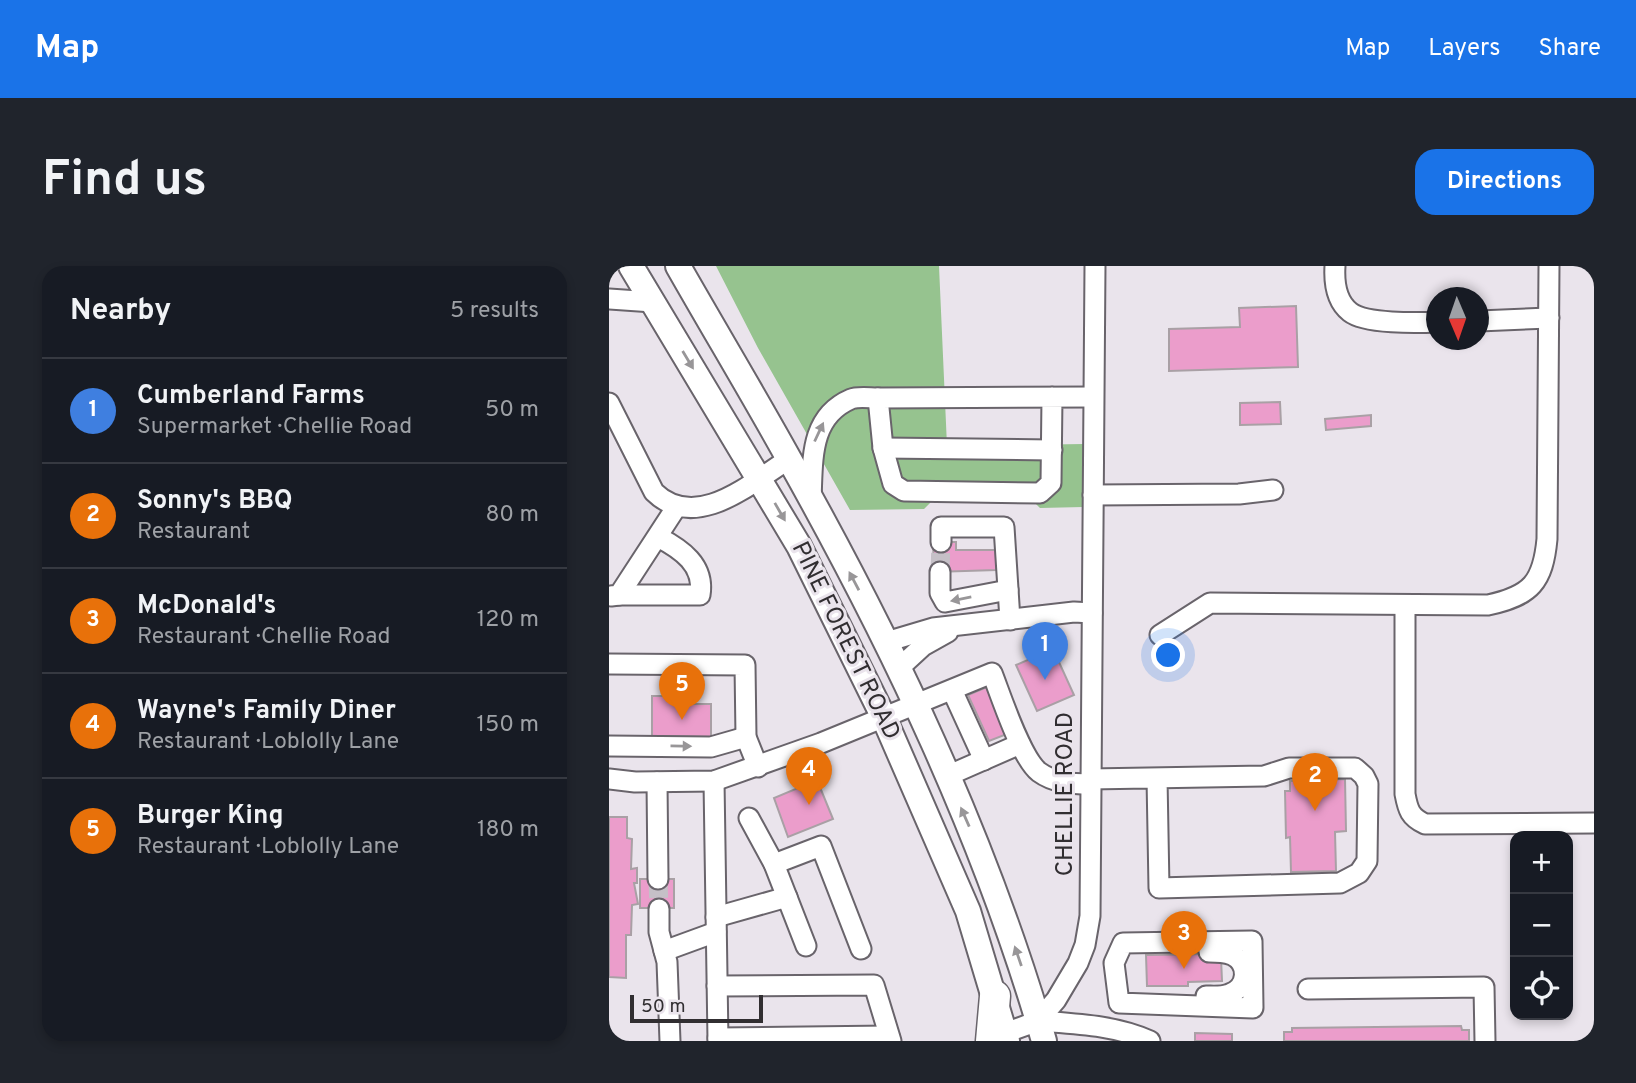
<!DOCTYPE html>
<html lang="en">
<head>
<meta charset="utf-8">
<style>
	body { margin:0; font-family:Overpass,sans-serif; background:#20242c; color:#f1f3f6 }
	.controls { position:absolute; right:21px; bottom:21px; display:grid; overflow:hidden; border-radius:14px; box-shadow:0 4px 10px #0003 }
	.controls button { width:63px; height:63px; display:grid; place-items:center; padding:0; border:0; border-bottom:2px solid #363941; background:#171b24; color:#f1f3f6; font:35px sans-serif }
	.compass { position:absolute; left:817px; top:21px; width:63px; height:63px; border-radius:50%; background:#171b24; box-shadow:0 4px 10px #0003; rotate:178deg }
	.scale { position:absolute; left:21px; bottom:18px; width:133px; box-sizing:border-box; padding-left:7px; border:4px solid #312e31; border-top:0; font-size:19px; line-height:24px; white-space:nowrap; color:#312e31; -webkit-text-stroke:5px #eae4ec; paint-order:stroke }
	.you { position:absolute; left:560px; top:390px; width:24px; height:24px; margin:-18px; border:5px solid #fff; border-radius:50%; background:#1a73e8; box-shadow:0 0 0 10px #1a73e833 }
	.badge { display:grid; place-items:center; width:46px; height:46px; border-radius:50%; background:#1a73e8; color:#fff; font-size:23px; font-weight:700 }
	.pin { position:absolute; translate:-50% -58px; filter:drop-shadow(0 2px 4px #0008) }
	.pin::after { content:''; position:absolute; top:37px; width:24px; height:21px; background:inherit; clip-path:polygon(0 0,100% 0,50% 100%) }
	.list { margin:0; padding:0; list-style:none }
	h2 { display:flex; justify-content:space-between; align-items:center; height:91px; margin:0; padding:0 28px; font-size:30px }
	h2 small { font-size:23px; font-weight:400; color:#9ea1a6 }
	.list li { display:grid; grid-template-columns:46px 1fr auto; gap:21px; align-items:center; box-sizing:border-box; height:105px; padding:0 28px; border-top:2px solid #363941 }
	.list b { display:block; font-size:26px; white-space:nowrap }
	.list p { margin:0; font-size:23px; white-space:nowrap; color:#9ea1a6 }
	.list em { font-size:23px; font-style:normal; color:#9ea1a6 }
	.icon { flex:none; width:38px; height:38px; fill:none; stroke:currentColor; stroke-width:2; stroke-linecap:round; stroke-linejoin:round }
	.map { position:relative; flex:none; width:985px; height:775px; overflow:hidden; border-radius:21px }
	header { display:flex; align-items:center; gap:42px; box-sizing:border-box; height:98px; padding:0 35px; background:#1a73e8; color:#fff }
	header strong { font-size:33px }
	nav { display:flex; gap:38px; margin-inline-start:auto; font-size:24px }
	.intro { display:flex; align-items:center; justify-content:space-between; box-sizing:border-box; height:168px; padding:0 42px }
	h1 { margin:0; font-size:49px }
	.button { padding:18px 32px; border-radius:21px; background:#1a73e8; color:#fff; font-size:24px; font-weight:700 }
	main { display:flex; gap:42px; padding:0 42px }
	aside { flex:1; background:#171b24; border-radius:21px; box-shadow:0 4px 10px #0003 }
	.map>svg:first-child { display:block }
	.green { fill:#96c38f }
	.building { fill:#eb9dcb; stroke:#a9a0a5; stroke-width:2 }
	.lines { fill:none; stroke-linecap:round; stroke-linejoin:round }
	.minor-tunnel { stroke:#c5c0c7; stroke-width:19; stroke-dasharray:19 10; stroke-linecap:butt }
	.minor-casing { stroke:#69646b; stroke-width:23 }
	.major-casing { stroke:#69646b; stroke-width:28 }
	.highway-casing { stroke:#69646b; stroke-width:33 }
	.minor { stroke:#fff; stroke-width:19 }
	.major { stroke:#fff; stroke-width:24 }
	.highway { stroke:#fff; stroke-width:30 }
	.oneway { fill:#989698 }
	.labels { text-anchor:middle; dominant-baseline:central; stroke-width:6; stroke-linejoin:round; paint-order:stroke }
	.street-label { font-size:24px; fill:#312e31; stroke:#eae4ec }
</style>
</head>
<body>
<header>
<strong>Map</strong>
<nav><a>Map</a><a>Layers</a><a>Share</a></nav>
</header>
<div class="intro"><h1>Find us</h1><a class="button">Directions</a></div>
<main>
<aside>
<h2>Nearby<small>5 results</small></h2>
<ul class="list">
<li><span class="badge" style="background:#3f7fe0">1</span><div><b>Cumberland Farms</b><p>Supermarket · Chellie Road</p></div><em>50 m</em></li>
<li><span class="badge" style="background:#e8710a">2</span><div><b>Sonny's BBQ</b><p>Restaurant</p></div><em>80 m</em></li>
<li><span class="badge" style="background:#e8710a">3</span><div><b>McDonald's</b><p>Restaurant · Chellie Road</p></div><em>120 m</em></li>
<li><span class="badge" style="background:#e8710a">4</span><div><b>Wayne's Family Diner</b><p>Restaurant · Loblolly Lane</p></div><em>150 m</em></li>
<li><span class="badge" style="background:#e8710a">5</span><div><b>Burger King</b><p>Restaurant · Loblolly Lane</p></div><em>180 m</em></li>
</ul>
</aside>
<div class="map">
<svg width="985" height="775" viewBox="0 0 985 775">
	<rect width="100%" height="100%" fill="#eae4ec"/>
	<polygon class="green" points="107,0 330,0 338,180 475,178 474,241 431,242 425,236 322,236 315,243 241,244 149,82"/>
	<g class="building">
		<polygon points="687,40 689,101 560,105 560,63 631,61 630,42"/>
		<polygon points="671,136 672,158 631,159 631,137"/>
		<polygon points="762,149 762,160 717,164 716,153"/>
		<polygon points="324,276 347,276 347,284 387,284 387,304 325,306"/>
		<polygon points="444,383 465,429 428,445 407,399"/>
		<polygon points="378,421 398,468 380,475 359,429"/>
		<polygon points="43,430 73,430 73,438 102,438 102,471 43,470"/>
		<polygon points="736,513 737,565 726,566 727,605 682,606 681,571 677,572 676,525 681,525 681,515"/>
		<polygon points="208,514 224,553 179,571 165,532"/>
		<polygon points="0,551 18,551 18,572 23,573 22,603 28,602 28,617 25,617 29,638 23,639 22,669 17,669 17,712 0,711"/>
		<rect x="31" y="613" width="34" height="29"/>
		<polygon points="599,688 612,692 613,715 579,716 579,720 538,720 537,689"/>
		<polygon points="852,760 853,764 860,764 860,775 675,775 675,766 683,766 683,762"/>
		<polygon points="586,767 623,768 623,775 586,775"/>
	</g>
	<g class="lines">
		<g class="minor-tunnel">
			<polyline points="331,306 332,276"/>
			<polyline points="49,613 50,643"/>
		</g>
		<g class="minor-casing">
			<g id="minor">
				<path d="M 726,0 C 725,16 727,35 741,46 C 756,58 808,57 828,56"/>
				<polyline points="0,33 44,36"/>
				<polyline points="870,55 940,52"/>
				<polyline points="443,131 442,217 431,227 295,225 284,218 274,182 269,132 484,131"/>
				<path d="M 0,137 L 45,226 C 87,267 142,217 180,193"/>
				<polyline points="274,182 443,184"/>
				<polyline points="484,229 630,228 664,224"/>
				<path d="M 202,233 C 204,195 200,151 242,133 C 249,130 261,132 269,132"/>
				<polyline points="332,276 332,261 395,261 401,354"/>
				<polyline points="331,306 331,327 336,336 399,324"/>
				<path d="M 10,329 L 91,329 C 96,299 72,283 49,271"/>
				<polyline points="2,330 10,329 68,240"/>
				<path d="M 796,339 L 796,528 C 799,544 801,551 816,558 L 985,557"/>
				<path d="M 551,369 L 601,337 L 879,339 C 922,330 934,316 938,273 L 940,0"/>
				<polyline points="277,376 324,362 465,346 483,347"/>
				<polyline points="0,398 136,399 137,471 149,501"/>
				<polyline points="289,403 314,380 339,366"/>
				<polyline points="343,424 375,494"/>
				<polyline points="0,480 102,481 137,471"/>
				<polyline points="338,510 411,478"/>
				<path d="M 0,513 L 26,516 L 105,515 L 212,477 L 383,407 C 392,430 412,492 430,506 C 445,517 463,518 481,518"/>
				<polyline points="481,513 655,510 680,502 746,502 755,510 759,518 758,595 750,607 731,617 550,622 548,512"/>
				<polyline points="105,515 109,775"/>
				<polyline points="48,516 49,613"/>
				<polyline points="140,552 165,598 197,680"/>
				<polyline points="165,598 212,580 252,683"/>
				<polyline points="50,643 50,666 58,696 61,775"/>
				<polyline points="107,651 178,631"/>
				<polygon points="643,675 644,742 510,737 505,697 514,677"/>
				<polyline points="55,685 107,666"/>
				<polyline points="108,720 265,719 282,775"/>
				<polyline points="699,723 875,721 876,775"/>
				<path d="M 597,730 C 604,730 613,731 620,728 C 639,722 641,698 623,689 C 615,686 608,686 600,686"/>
				<path d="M 429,755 C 467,758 506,759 541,775"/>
				<polyline points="396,767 429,755 447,734 469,697 476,679 481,650 486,0"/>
				<polyline points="109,772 280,770"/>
			</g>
		</g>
		<g class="major-casing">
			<g id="major">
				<polyline points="22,0 190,280 275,452 359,645 398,775"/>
				<path d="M 69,0 C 106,65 144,128 180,193 C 284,378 376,571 435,775"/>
			</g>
		</g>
		<g class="highway-casing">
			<polyline id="highway" points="382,775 386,730"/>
		</g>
		<use href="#minor" class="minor"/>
		<use href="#major" class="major"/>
		<use href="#highway" class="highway"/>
	</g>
	<defs><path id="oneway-solid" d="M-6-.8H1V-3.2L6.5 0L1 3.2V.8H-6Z" transform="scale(1.75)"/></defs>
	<g class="oneway">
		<use href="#oneway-solid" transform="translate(79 94) rotate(59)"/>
		<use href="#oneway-solid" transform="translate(210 166) rotate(-65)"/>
		<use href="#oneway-solid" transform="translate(171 246) rotate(60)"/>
		<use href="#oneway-solid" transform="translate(245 315) rotate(-118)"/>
		<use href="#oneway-solid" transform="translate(352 333) rotate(169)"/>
		<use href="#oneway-solid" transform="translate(72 480) rotate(1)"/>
		<use href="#oneway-solid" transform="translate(356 551) rotate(-114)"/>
		<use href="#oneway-solid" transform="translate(409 690) rotate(-109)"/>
	</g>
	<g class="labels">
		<g class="street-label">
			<text transform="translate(236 375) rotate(64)">PINE FOREST ROAD</text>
			<text transform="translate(457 528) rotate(-90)">CHELLIE ROAD</text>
		</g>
	</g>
</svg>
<div class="controls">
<button>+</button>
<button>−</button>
<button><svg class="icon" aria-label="locate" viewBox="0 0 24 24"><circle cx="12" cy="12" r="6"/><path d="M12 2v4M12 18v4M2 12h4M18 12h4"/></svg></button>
</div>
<svg class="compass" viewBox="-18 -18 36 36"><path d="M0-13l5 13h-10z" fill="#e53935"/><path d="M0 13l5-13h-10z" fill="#9ea1a6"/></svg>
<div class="scale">50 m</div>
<div class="you"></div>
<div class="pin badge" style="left:436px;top:414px;background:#3f7fe0">1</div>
<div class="pin badge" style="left:706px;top:545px;background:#e8710a">2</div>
<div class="pin badge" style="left:575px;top:703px;background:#e8710a">3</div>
<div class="pin badge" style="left:200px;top:539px;background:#e8710a">4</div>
<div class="pin badge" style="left:73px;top:454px;background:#e8710a">5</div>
</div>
</main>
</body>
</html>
